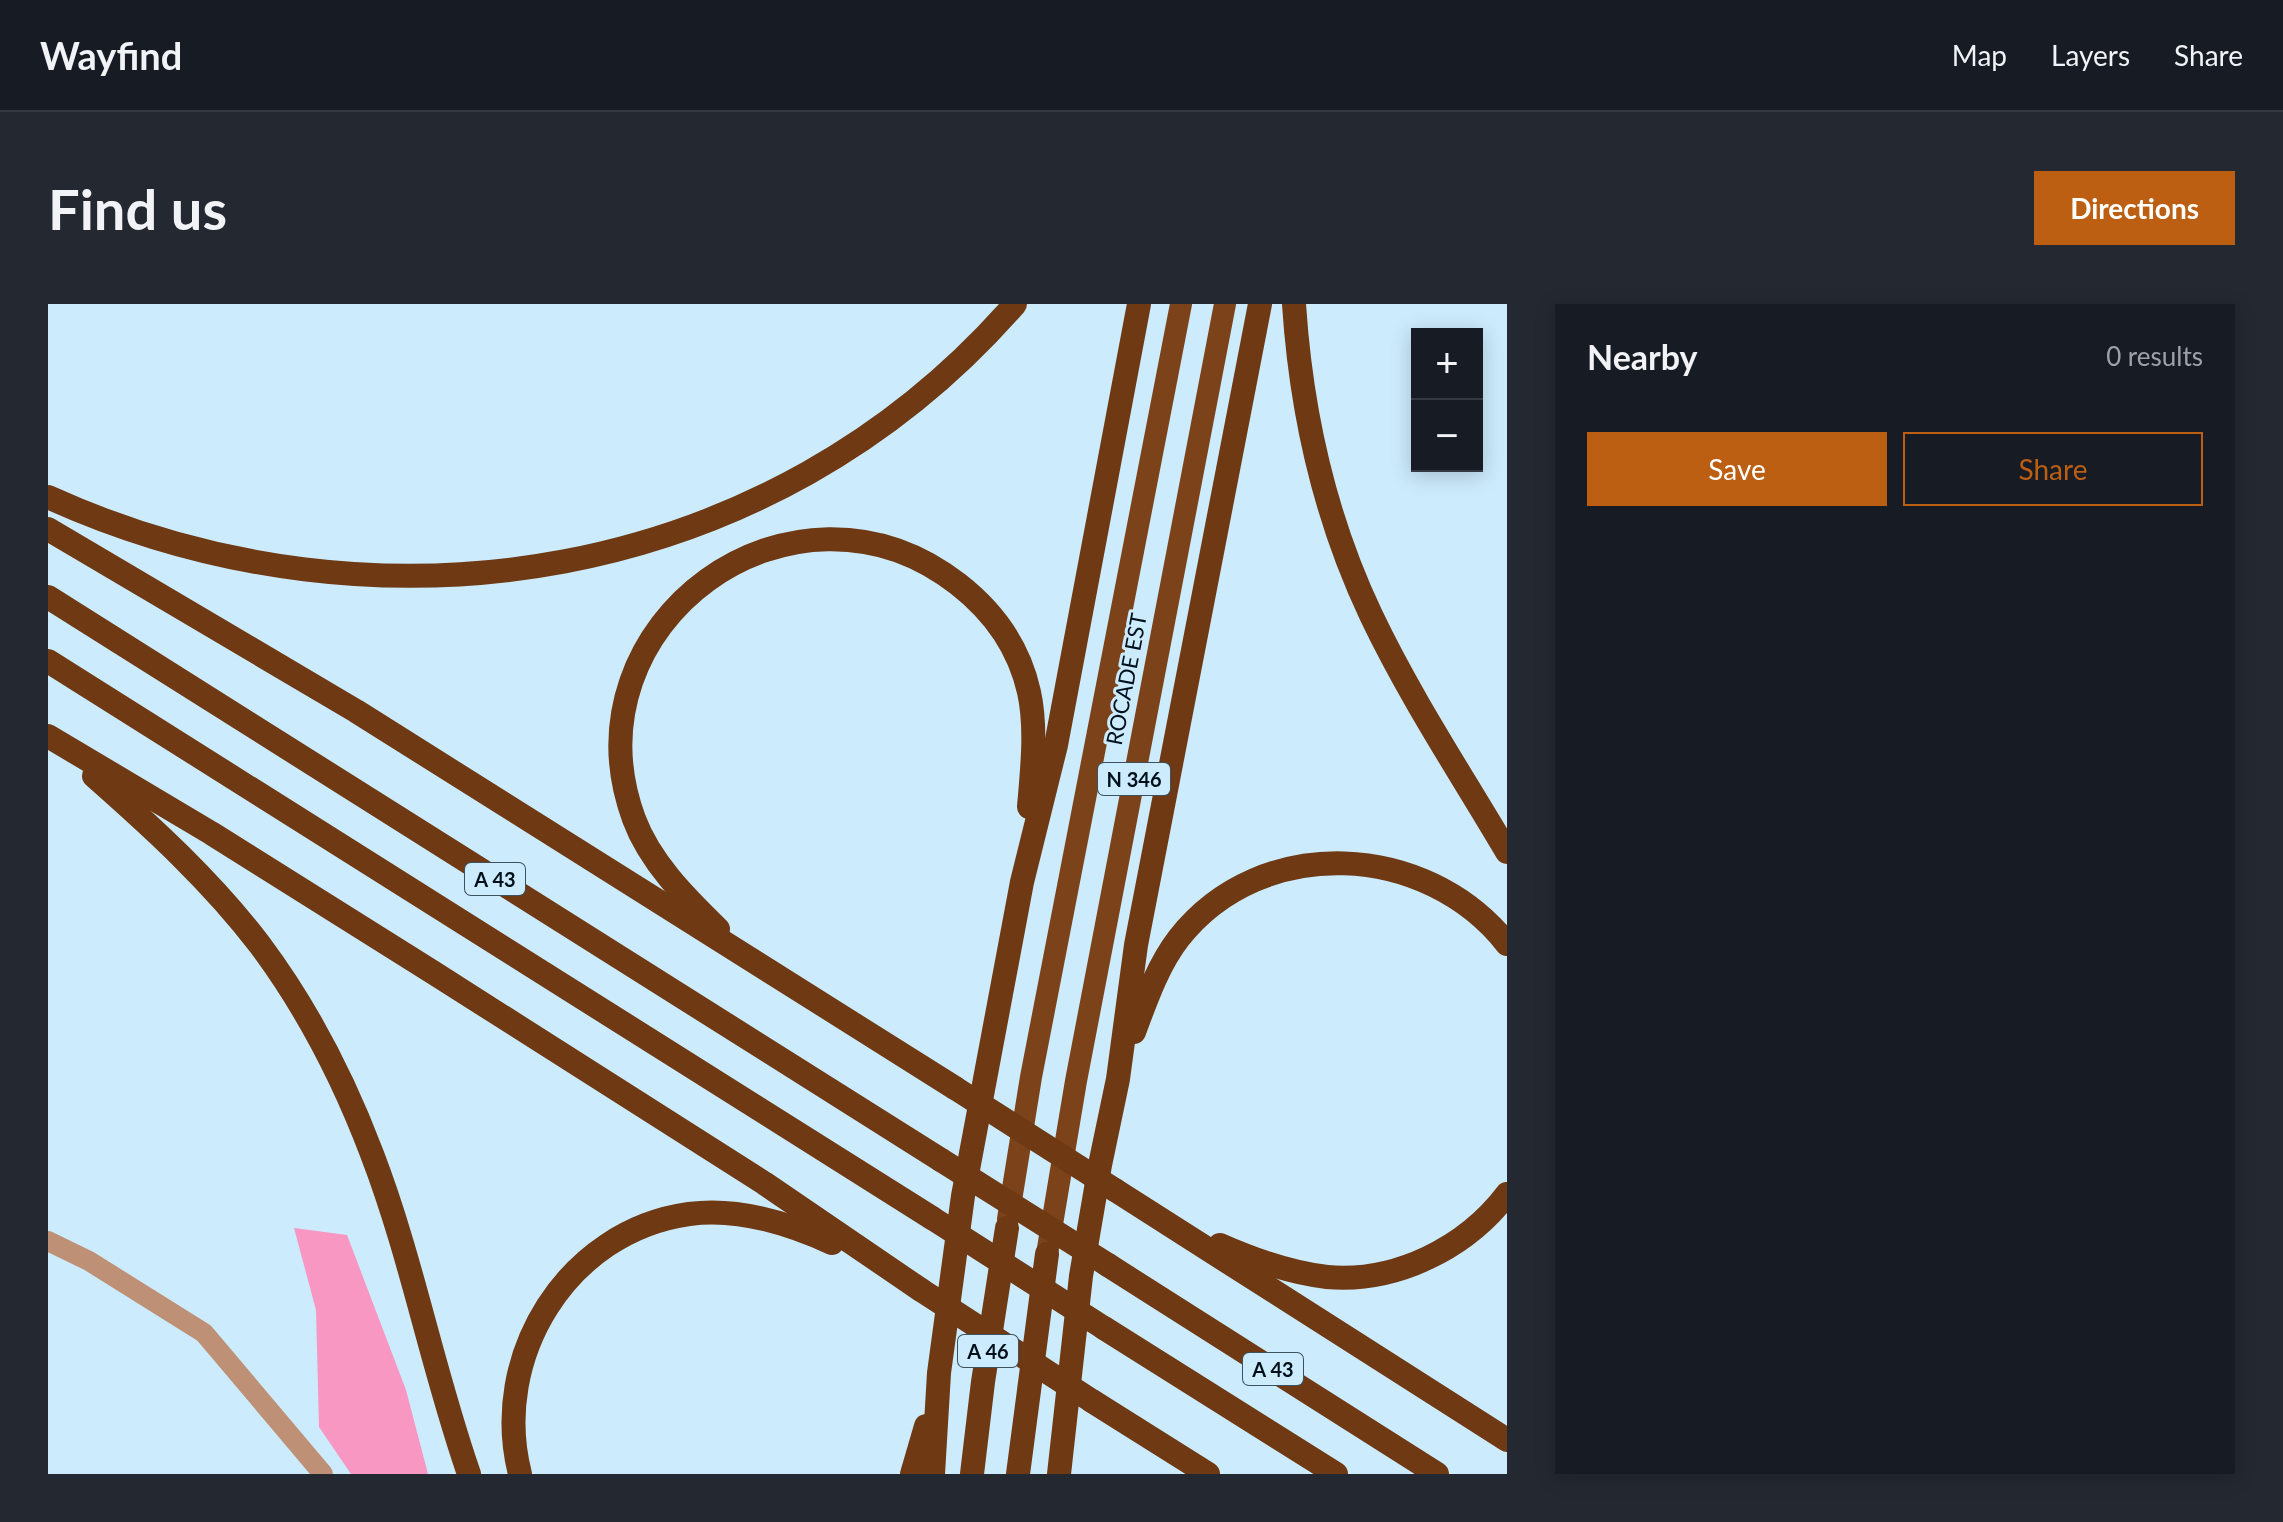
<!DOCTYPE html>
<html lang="en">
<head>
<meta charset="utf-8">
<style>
	body { margin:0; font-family:Lato,sans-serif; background:#242831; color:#f1f3f6 }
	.controls { position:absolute; right:24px; top:24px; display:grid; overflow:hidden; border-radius:0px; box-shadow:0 4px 20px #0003 }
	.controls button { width:72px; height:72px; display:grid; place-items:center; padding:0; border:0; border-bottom:2px solid #363941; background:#171b24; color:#f1f3f6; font:40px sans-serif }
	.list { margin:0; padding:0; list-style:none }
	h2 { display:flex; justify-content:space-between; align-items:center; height:104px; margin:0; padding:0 32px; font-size:34px }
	h2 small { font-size:26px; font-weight:400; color:#9ea1a6 }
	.actions { display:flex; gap:16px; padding:24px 32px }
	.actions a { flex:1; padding:18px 0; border:2px solid #bd5f12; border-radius:0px; text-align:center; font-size:28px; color:#bd5f12 }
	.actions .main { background:#bd5f12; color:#fff }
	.map { position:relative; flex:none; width:1459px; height:1170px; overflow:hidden; border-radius:0px }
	header { display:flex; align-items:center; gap:48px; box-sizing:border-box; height:112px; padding:0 40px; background:#171b24; border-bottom:2px solid #363941 }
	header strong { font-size:38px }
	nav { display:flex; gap:44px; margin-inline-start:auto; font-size:28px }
	.intro { display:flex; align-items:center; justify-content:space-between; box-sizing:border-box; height:192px; padding:0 48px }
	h1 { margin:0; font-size:56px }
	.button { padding:20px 36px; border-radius:0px; background:#bd5f12; color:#fff; font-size:28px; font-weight:700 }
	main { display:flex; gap:48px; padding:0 48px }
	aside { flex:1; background:#171b24; border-radius:0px; box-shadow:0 4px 20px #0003 }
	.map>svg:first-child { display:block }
	.green { fill:#f797c2 }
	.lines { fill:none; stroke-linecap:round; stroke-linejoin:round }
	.minor { stroke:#be9075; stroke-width:20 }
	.trunk { stroke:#7c421a; stroke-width:22 }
	.motorway { stroke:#6e3913; stroke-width:24 }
	.motorway-bridge { stroke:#6e3913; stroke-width:24 }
	.labels { text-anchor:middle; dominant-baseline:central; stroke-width:6; stroke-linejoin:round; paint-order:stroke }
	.shield { fill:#ccebfd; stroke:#3d525e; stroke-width:2 }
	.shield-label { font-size:20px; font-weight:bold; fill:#00101a }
	.street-label { font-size:22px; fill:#00101a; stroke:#ccebfd }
</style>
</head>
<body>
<header>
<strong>Wayfind</strong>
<nav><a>Map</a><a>Layers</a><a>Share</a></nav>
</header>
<div class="intro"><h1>Find us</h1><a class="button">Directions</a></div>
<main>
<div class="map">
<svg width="1459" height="1170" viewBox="0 0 1459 1170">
	<rect width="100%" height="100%" fill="#ccebfd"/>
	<polygon class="green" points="246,924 299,931 358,1086 380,1170 303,1170 271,1123 268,1006"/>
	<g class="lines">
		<polyline class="minor" points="0,937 41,957 156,1029 275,1170"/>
		<g class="trunk">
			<polyline points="960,915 983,773 1133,0"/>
			<polyline points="999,950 1028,777 1177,0"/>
		</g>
		<g class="motorway">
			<path d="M 1246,0 C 1253,107 1277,214 1323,311 C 1362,393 1413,470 1459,548"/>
			<path d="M 0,193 C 331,343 724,279 967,0"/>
			<polyline points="0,225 308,407 907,784"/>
			<polyline points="0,293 893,856"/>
			<polyline points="0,357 884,914"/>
			<polyline points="0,432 163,529 386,669 716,879 873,986"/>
			<path d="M 46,472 C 105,524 164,578 212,641 C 259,704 296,776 324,850 C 364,954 384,1064 421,1170"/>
			<path d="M 670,625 C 637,593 602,558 586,515 C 514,319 746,152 910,280 C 946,308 971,343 981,388 C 989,424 984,467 981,503"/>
			<path d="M 1086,728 C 1098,696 1110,661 1131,634 C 1214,529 1379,538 1459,640"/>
			<polyline points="1067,886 1459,1136"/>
			<path d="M 1172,941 C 1206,956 1242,969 1279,973 C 1348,979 1418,944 1459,890"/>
			<polyline points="1060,961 1389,1170"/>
			<polyline points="1056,1024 1288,1170"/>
			<polyline points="1044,1097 1160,1170"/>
			<path d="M 472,1170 C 442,1053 519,927 641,910 C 690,903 740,919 784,939"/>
			<polyline points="864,1170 878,1122"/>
			<polyline points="885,1170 891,1069 915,892 974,578 1008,441 1091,0"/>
			<polyline points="924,1170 935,1078 959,924"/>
			<polyline points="970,1170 999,950"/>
			<polyline points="1011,1170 1033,972 1052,861 1070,775 1088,641 1212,0"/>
		</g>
		<g class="motorway-bridge">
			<polyline points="907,784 1067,886"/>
			<polyline points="893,856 1060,961"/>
			<polyline points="884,914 1056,1024"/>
			<polyline points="873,986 1044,1097"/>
		</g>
	</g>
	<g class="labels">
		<g class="shield">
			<rect x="1050" y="459" width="72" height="32" rx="6"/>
			<rect x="417" y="559" width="60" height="32" rx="6"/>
			<rect x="910" y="1031" width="60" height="32" rx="6"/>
			<rect x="1195" y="1049" width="60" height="32" rx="6"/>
		</g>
		<g class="shield-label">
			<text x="1086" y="475">N 346</text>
			<text x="447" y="575">A 43</text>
			<text x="940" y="1047">A 46</text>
			<text x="1225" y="1065">A 43</text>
		</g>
		<g class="street-label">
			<text transform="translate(1078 375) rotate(-79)">ROCADE EST</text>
		</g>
	</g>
</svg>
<div class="controls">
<button>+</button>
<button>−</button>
</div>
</div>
<aside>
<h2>Nearby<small>0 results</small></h2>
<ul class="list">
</ul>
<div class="actions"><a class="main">Save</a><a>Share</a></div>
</aside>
</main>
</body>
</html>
